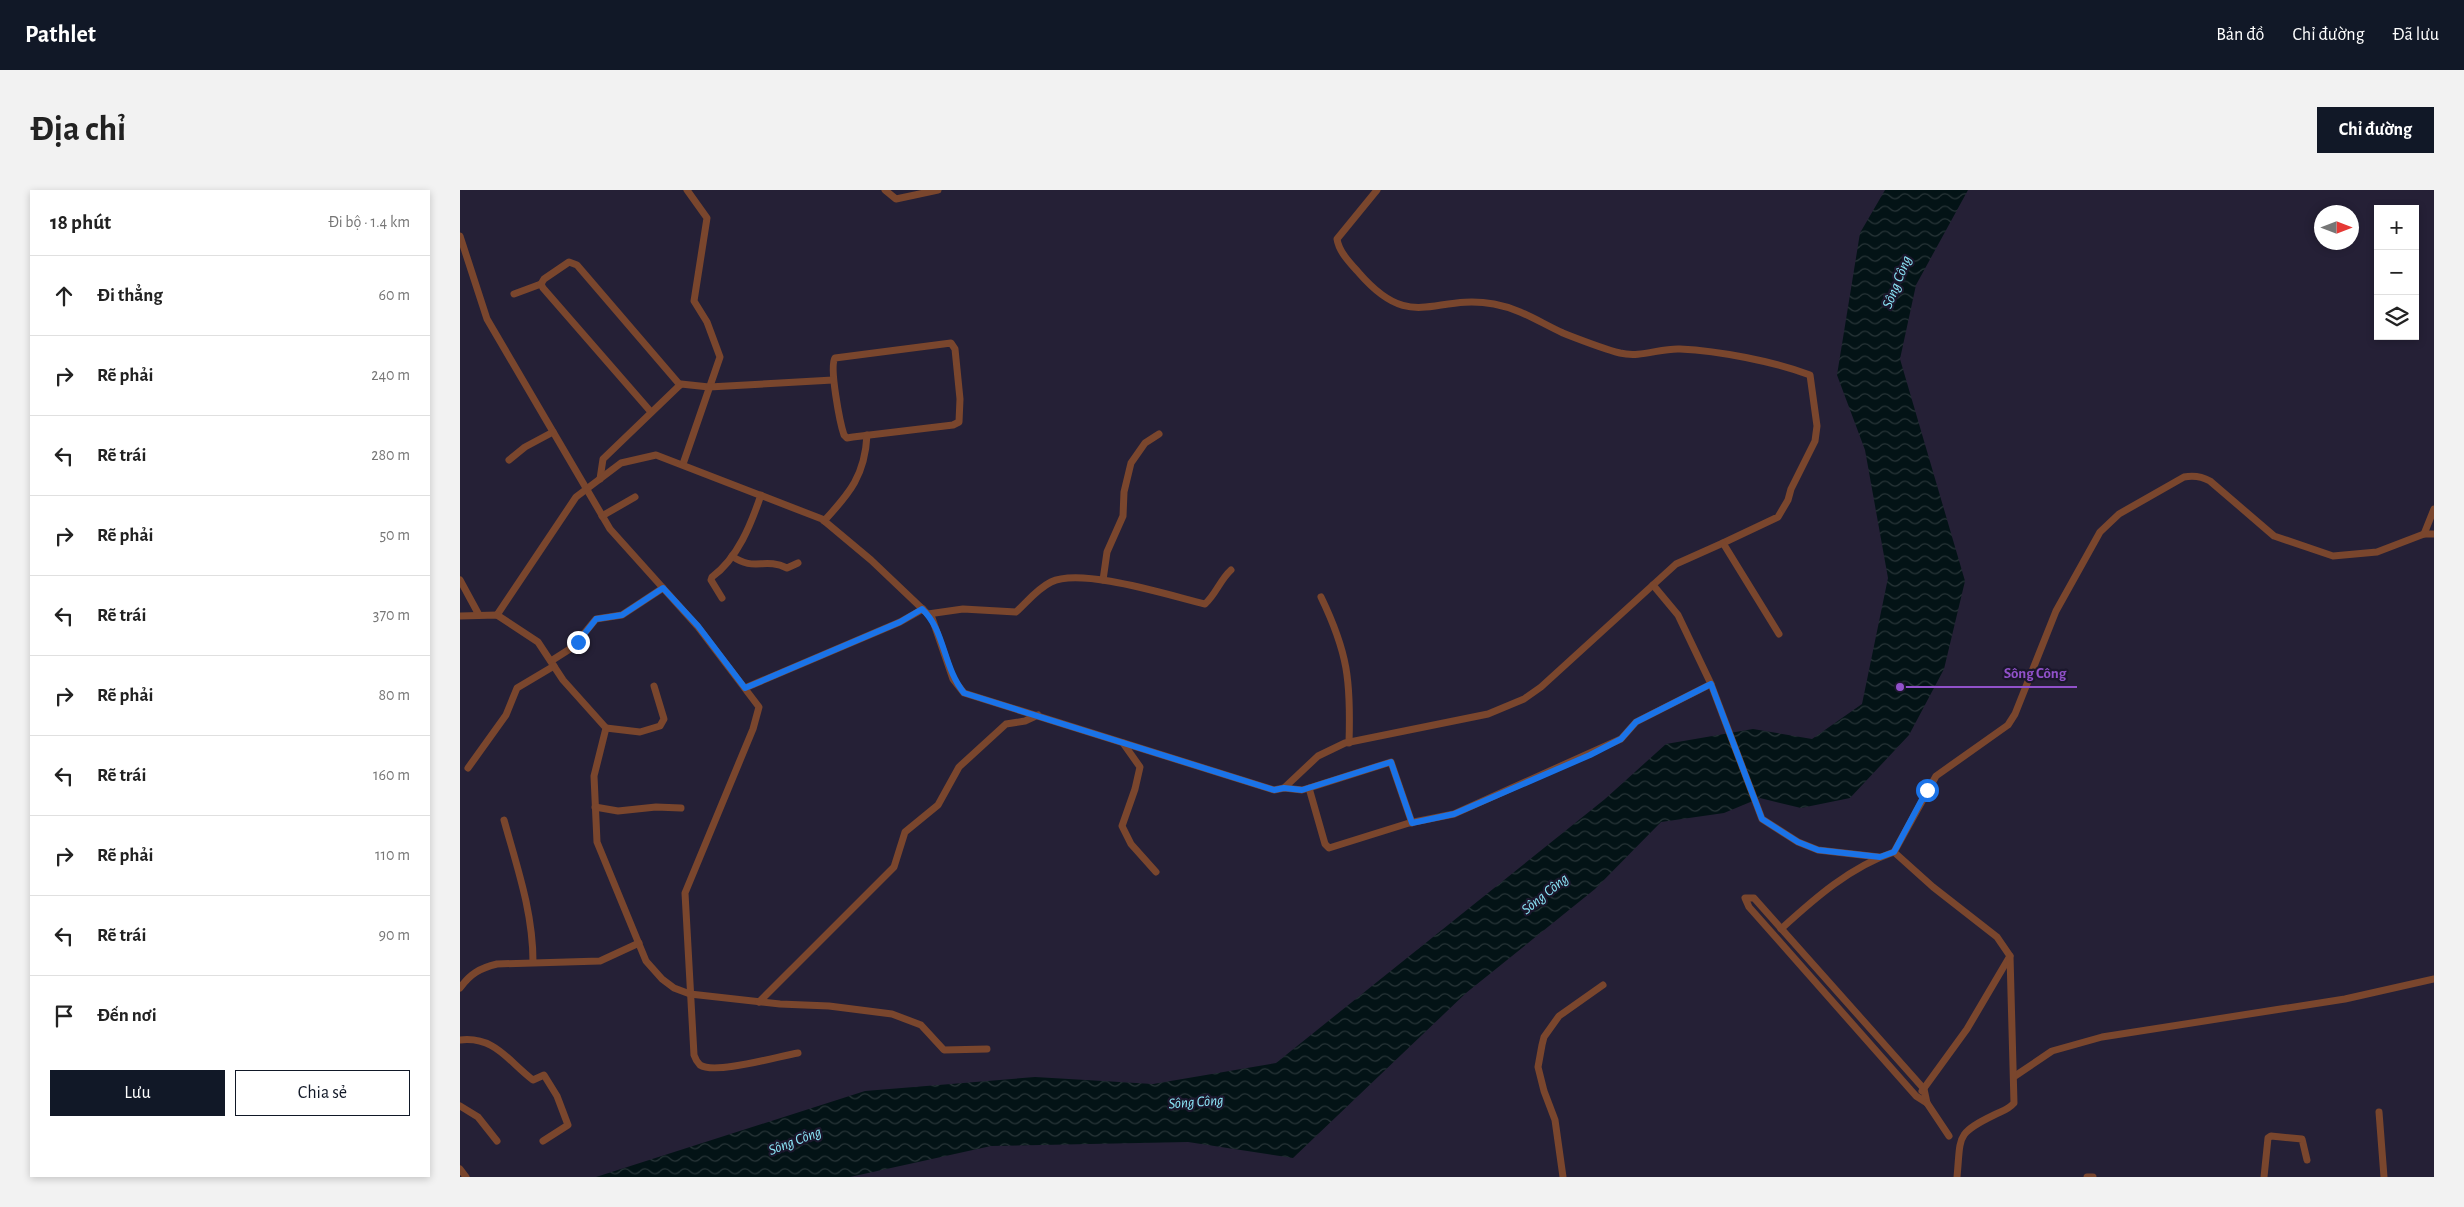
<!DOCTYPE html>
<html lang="vi">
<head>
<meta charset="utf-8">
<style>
	body { margin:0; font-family:"Alegreya Sans",sans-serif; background:#f2f2f2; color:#222 }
	.controls { position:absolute; right:15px; top:15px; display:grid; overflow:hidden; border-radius:0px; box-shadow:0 2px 8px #0003 }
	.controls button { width:45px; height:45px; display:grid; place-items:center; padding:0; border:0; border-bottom:1px solid #e0e0e0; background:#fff; color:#222; font:25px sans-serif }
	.compass { position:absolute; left:1854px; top:15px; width:45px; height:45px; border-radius:50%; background:#fff; box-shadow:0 2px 8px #0003; rotate:90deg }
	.stop { position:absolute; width:15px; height:15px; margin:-11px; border:4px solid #1a73e8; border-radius:50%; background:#fff }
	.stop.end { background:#1a73e8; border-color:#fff; box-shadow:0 1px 5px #0008 }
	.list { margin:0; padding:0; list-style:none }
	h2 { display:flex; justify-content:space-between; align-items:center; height:65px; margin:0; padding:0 20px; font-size:21px }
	h2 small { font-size:16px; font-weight:400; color:#767676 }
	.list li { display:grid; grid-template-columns:32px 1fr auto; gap:15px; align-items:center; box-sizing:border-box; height:80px; padding:0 20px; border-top:1px solid #e0e0e0 }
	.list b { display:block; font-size:19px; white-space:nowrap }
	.list em { font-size:16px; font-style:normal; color:#767676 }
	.actions { display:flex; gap:10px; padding:15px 20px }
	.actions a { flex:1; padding:11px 0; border:1px solid #111827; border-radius:0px; text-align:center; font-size:18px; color:#111827 }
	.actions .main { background:#111827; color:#fff }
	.icon { flex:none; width:28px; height:28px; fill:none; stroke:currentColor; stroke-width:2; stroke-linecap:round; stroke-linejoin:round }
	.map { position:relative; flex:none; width:1974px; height:987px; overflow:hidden; border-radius:0px }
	header { display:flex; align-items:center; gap:30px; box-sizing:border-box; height:70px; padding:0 25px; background:#111827; color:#fff }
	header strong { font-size:24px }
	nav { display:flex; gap:28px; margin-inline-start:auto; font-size:18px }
	.intro { display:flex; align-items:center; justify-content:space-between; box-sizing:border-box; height:120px; padding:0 30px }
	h1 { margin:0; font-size:35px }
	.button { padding:12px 22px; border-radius:0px; background:#111827; color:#fff; font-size:18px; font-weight:700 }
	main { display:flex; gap:30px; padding:0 30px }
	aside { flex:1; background:#fff; border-radius:0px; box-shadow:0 2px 8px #0003 }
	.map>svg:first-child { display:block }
	.water { fill:url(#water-waves) }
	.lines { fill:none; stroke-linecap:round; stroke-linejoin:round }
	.street { stroke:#7a462d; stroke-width:7 }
	.route { stroke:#1a73e8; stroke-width:6 }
	.labels { text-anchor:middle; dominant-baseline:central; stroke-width:4.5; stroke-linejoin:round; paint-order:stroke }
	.water-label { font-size:15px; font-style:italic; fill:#8be5f7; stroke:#1b172c }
	.leader { fill:none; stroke:#9151ca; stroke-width:2 }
	.callout-dot { fill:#9151ca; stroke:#1b172c; stroke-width:2 }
	.callout-label { font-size:15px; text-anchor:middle; font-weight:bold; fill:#9151ca; stroke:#1b172c; stroke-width:4.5; stroke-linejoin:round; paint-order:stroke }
</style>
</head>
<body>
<header>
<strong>Pathlet</strong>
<nav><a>Bản đồ</a><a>Chỉ đường</a><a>Đã lưu</a></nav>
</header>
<div class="intro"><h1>Địa chỉ</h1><a class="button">Chỉ đường</a></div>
<main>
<aside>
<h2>18 phút<small>Đi bộ · 1.4 km</small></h2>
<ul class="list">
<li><svg class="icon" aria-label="ahead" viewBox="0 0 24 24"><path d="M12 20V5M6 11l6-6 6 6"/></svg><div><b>Đi thẳng</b></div><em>60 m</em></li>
<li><svg class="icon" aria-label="right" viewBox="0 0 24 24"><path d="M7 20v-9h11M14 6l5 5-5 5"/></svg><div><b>Rẽ phải</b></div><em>240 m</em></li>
<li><svg class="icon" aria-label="left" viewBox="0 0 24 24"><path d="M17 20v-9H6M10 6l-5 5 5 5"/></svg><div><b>Rẽ trái</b></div><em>280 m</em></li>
<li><svg class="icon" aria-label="right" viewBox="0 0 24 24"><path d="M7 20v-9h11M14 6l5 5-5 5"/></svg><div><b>Rẽ phải</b></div><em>50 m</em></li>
<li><svg class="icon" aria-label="left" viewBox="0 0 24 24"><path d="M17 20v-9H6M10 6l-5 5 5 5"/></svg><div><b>Rẽ trái</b></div><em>370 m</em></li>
<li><svg class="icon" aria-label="right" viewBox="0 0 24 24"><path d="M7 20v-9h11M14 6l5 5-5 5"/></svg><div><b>Rẽ phải</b></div><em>80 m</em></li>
<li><svg class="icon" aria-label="left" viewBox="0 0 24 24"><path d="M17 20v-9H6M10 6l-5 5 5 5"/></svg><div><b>Rẽ trái</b></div><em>160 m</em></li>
<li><svg class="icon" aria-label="right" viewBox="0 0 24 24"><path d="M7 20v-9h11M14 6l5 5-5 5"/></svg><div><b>Rẽ phải</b></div><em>110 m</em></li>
<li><svg class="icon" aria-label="left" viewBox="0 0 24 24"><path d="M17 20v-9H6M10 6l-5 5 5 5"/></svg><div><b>Rẽ trái</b></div><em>90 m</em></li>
<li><svg class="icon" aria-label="arrive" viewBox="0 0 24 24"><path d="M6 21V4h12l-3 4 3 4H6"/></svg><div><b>Đến nơi</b></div></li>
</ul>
<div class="actions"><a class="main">Lưu</a><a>Chia sẻ</a></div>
</aside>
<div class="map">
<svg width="1974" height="987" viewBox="0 0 1974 987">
	<defs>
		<pattern id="water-waves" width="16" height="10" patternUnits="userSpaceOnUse" patternTransform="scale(1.25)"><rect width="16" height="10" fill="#031316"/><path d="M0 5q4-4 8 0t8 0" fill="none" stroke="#283538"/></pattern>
	</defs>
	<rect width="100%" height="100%" fill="#252036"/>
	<polygon class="water" points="1425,0 1508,0 1456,95 1440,169 1505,391 1484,479 1449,545 1390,608 1341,618 1300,608 1264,623 1201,632 1135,699 1006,803 833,968 728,952 531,956 390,987 136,987 405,901 575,887 693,894 816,873 1145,609 1206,554 1293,539 1352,549 1402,514 1428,388 1405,260 1377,185 1400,43"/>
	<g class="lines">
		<g class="street">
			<polyline points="425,0 436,9 478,0"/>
			<path d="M 917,0 L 877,49 C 879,62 890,73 899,83 C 952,144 973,103 1034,114 C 1061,119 1079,132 1103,143 C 1121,150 1141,158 1160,163 C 1181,168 1200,158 1220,159 C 1260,161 1312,171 1350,185 L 1357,236 L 1355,251 L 1331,299 L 1328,310 L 1318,327 L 1263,353"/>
			<path d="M 0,46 L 27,129 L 150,339 L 238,437 L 299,517 L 293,539 L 225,703 L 234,865 C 235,868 237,872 240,875 C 255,885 319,866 338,863"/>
			<polyline points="54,104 81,94"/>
			<path d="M 491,153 L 495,159 L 500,209 L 499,232 L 493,235 L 393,247 L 387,248 L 384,245 C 380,233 369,177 375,168 Z"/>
			<polyline points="191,222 83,98 81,94 84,89 109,72 117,75 220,195"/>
			<polyline points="49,270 65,257 93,242"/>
			<polyline points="223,274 260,167 247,132 234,111 247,28 227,0"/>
			<polyline points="140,289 143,269 221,194 249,197 373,190"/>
			<polyline points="142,326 175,307"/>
			<path d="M 364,331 C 390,303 405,285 407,245"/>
			<polyline points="1964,344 1974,319"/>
			<path d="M 272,366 C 294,382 304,367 327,378 L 338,373"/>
			<polyline points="0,390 19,425"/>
			<polyline points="643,390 647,362 663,326 664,302 671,273 685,253 699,244"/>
			<path d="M 861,407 C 888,463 891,491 889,553"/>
			<path d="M 262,408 L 251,390 L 252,387 C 278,368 291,334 301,305"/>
			<path d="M 468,424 L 503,419 L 556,422 C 568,411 577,399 591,392 C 621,377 711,406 745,414 C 756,404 760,390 771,380"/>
			<polyline points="37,425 116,307 161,273 196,265 362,329 411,370 472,428 493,489 504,503 814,600 824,598 858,566 885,553 1028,524 1064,509 1081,497 1216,374 1263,353 1319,444"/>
			<polyline points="0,426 37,425 78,452 103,490 146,538 134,586 137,652 186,771 202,789 214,798 230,804 320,814 369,816 432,824 461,835 484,860 527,859"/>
			<polyline points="91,471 113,457 136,429 162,425 203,398"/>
			<polyline points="1251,494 1302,629 1338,652 1358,660 1419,667"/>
			<polyline points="285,498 440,432 463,419"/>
			<polyline points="146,538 180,542 200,536 204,529 194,496"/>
			<polyline points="663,553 680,577 675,599 662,636 671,654 696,682"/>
			<polyline points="8,578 46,525 57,498 94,476"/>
			<polyline points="824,598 842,600 849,598 865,654 869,658 949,633 994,624 1161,549 1176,532 1251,494 1218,425 1193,395"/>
			<polyline points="849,598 931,572 952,633"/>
			<polyline points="135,617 158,621 196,617 221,618"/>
			<path d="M 44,630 C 57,677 73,722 73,772"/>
			<polygon points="1285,708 1294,708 1464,899 1467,913 1456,906 1289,717"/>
			<path d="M 1321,739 C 1355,708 1390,677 1434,662"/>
			<path d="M 0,798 C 10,784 20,778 37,774 L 140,771 L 179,753"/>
			<polyline points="299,812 434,677 445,642 478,615 499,577 546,534 565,531 578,525"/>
			<path d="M 0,850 C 35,846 48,871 73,890 L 84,885 L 97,906 L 108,935 L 83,951"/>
			<polyline points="1555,886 1592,861 1642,847 1885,809 1974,789"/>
			<polyline points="1462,901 1507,839 1550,766"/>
			<polyline points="1467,913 1489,946"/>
			<polyline points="0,916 18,927 37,951"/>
			<polyline points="1919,922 1924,987"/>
			<polyline points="0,979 6,987"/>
			<polyline points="1103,987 1095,930 1084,901 1078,877 1082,855 1084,847 1099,826 1143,795"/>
			<path d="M 1497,987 C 1501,946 1495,944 1534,925 C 1542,921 1548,920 1554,913 L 1550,766 L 1537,747 L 1473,697 L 1434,662 L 1476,586 L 1548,535 L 1555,524 L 1596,421 L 1640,342 L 1659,324 L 1724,287 C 1734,285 1741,286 1750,291 L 1814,346 L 1873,366 L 1917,362 L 1964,344 L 1974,344"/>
			<polyline points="1627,987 1633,987"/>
			<polyline points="1804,987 1808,948 1811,946 1842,949 1847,970"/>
		</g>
	</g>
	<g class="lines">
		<path class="route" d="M 118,452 L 136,429 L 162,425 L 203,398 L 238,436 L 285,498 L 440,432 L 462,419 C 485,440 483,477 504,503 L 814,600 L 824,598 L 842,600 L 931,572 L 952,633 L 994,624 L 1130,565 L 1161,549 L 1176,532 L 1251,494 L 1302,629 L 1338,652 L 1358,660 L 1420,667 L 1434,662 L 1467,600"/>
	</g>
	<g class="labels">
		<g class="water-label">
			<text transform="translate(1437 92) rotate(-68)">Sông Công</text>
			<text transform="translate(1085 704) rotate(-39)">Sông Công</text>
			<text transform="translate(736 912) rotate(-4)">Sông Công</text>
			<text transform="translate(335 951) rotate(-21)">Sông Công</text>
		</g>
	</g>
	<path class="leader" d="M1440 497L1534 497H1617"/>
	<circle class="callout-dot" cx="1440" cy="497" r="5"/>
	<g class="callout-label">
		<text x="1575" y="488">Sông Công</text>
	</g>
</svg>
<div class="controls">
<button>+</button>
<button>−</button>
<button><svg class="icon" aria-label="layers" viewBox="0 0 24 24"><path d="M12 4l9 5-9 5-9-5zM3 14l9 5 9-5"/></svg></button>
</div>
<svg class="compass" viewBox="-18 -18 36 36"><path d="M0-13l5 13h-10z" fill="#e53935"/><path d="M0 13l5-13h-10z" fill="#767676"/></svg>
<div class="stop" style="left:1467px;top:600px"></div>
<div class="stop end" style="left:118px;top:452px"></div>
</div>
</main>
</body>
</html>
